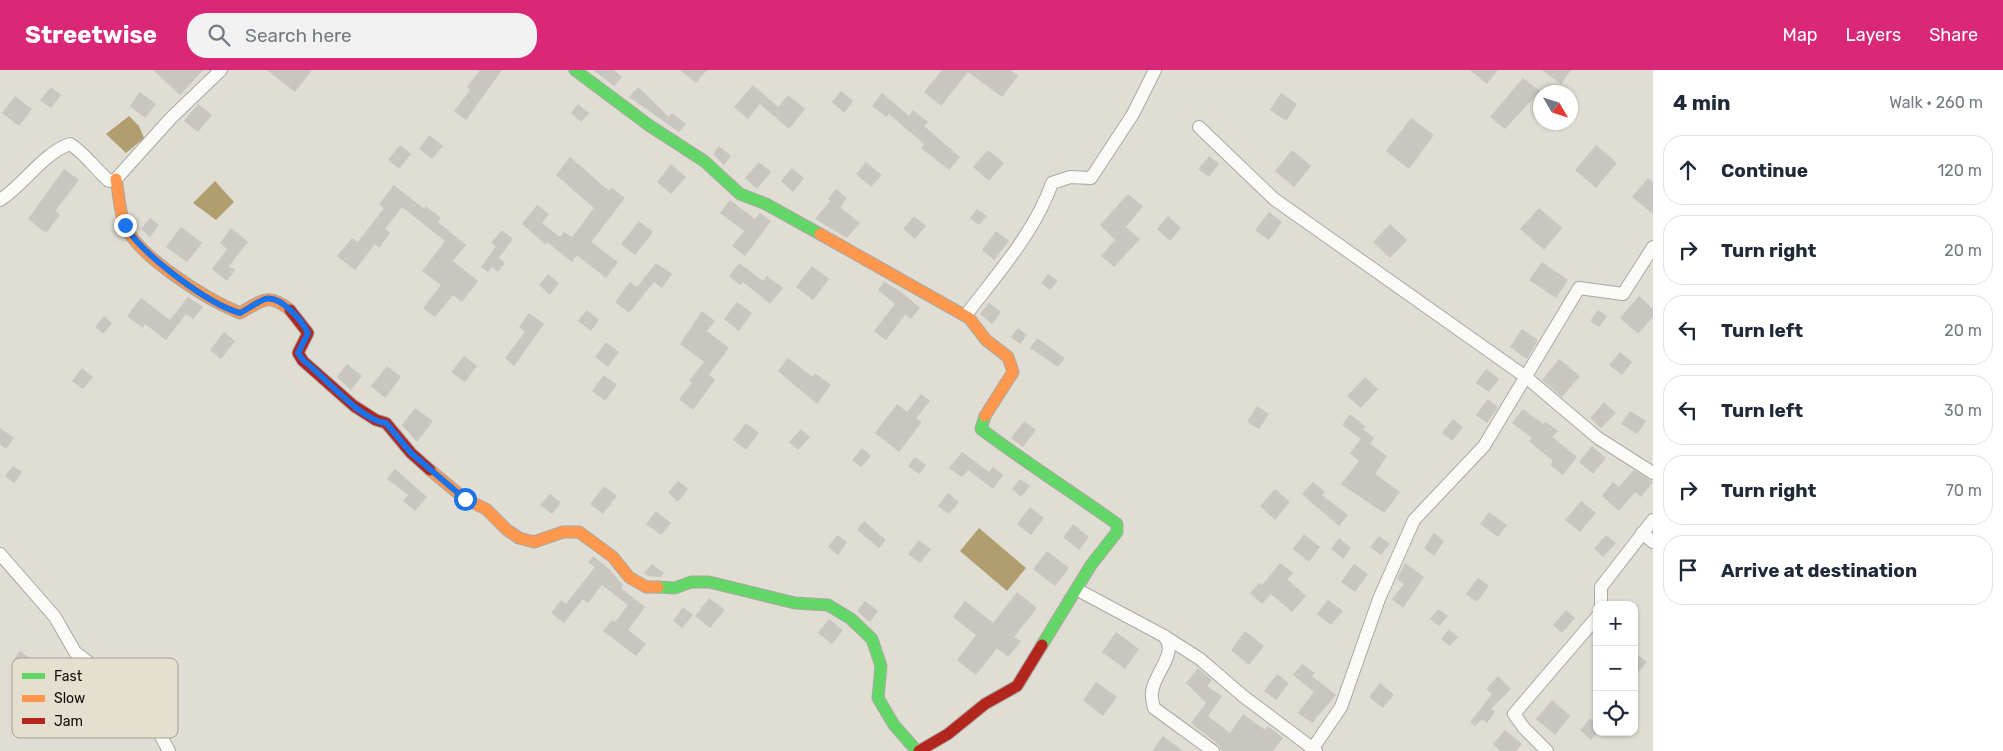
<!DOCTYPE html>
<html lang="en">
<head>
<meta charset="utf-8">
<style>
	body { margin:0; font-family:Rubik,sans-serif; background:#f2f2f3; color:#1f2937 }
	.controls { position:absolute; right:15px; bottom:15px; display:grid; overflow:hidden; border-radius:10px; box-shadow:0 1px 4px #0004 }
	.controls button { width:45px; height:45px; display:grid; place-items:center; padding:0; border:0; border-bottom:1px solid #e0e1e3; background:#fff; color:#1f2937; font:25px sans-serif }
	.compass { position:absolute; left:1533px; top:15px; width:45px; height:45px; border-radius:50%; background:#fff; box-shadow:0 1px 4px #0004; rotate:129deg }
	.stop { position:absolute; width:15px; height:15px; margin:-11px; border:4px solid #1a73e8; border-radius:50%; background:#fff }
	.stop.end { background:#1a73e8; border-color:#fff; box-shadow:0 1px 5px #0008 }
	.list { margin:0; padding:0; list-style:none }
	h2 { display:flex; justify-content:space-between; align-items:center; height:65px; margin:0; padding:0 20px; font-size:21px }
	h2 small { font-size:16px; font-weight:400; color:#747a83 }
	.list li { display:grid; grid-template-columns:32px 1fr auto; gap:15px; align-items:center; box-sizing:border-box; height:70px; margin:0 10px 10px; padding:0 10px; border:1px solid #e0e1e3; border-radius:20px }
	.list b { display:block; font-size:19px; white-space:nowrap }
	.list em { font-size:16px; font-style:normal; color:#747a83 }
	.icon { flex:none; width:28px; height:28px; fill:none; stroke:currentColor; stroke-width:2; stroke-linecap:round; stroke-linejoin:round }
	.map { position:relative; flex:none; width:1653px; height:681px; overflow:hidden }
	header { display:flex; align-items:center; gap:30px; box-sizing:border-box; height:70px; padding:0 25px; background:#db2777; color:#fff }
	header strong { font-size:24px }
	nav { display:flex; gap:28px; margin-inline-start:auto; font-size:18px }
	.search { width:350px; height:45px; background:#f2f2f3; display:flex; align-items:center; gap:12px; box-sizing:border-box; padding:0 18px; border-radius:20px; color:#747a83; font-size:19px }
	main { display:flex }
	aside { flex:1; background:#fff }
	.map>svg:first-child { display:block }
	.water { fill:#b09e6e }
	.building { fill:#c8c6bf }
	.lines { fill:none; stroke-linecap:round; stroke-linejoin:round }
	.street-casing { stroke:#aaa8a1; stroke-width:14 }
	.fast-casing { stroke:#aaa8a1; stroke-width:13 }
	.slow-casing { stroke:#aaa8a1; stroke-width:13 }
	.jam-casing { stroke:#aaa8a1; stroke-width:13 }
	.street { stroke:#fafaf9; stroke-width:12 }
	.fast { stroke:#63d668; stroke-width:11 }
	.slow { stroke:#ff974d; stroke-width:11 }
	.jam { stroke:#b3261e; stroke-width:11 }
	.route { stroke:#1a73e8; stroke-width:6 }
	.key { fill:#e5dfcf; stroke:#a5a093; stroke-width:1 }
	.key-label { font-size:14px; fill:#0f0d08 }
</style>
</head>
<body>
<header>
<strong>Streetwise</strong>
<div class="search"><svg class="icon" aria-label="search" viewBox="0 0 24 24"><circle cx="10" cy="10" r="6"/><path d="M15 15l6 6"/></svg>Search here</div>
<nav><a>Map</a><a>Layers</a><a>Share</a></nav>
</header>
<main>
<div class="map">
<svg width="1653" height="681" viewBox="0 0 1653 681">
	<rect width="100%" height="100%" fill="#e0ddd4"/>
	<g class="water">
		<polygon points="129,46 139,56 144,68 126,83 106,64"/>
		<polygon points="215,111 234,132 216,150 193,133"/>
		<polygon points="979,458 1026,498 1007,521 960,481"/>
	</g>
	<g class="building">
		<polygon points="153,0 203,0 180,25"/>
		<polygon points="267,0 312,0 295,22"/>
		<polygon points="480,0 502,0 466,50 454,41 470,20 467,17"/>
		<polygon points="593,0 614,0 622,7 614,16"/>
		<polygon points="680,0 707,0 696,13"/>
		<polygon points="942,0 1010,0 1018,6 1002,27 968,2 941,36 924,22"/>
		<polygon points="1470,0 1498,0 1487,14"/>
		<polygon points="1542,0 1571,0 1561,14"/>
		<polygon points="1523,8 1540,21 1505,59 1490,47"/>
		<polygon points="753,15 778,37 788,25 805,39 789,59 760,34 748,49 734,37"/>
		<polygon points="51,17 61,25 51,38 40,30"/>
		<polygon points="638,17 669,47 672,43 686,54 679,62 629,27"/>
		<polygon points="841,21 853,31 844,43 832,32"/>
		<polygon points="140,22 156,34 145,48 130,36"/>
		<polygon points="882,23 909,46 913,40 928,52 924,56 960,87 949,100 921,78 924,74 889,44 886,47 872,36"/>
		<polygon points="1281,23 1297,34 1286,51 1270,40"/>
		<polygon points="15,26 32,39 19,56 2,43"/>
		<polygon points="198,34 212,45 198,62 184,51"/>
		<polygon points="578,34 589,43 581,52 571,43"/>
		<polygon points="1411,48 1434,65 1409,99 1386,81"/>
		<polygon points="429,65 443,76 432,89 419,79"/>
		<polygon points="400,75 411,84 399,99 388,90"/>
		<polygon points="1596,75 1617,93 1596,118 1575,100"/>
		<polygon points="719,76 731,86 724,95 713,84"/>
		<polygon points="988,80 1004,93 989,111 973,97"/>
		<polygon points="1292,80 1311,96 1294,117 1275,101"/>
		<polygon points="1209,86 1219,94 1209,107 1198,99"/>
		<polygon points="570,87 609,121 612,118 625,128 591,172 618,192 606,208 577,185 572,192 547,172 546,175 522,154 537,135 549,144 542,153 560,167 564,162 572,167 594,138 556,105"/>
		<polygon points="759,92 771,102 757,119 745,108"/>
		<polygon points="866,92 882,105 871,117 856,104"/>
		<polygon points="671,94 686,107 671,124 657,112"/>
		<polygon points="792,98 804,108 793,122 781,111"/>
		<polygon points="64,99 79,110 55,141 60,145 46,163 28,149"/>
		<polygon points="1648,108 1653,112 1653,144 1632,127"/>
		<polygon points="394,115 424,139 426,136 441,148 438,152 466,175 453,191 478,211 462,232 453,225 435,247 423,238 441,215 422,201 445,171 402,137 385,159 390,163 379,178 375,174 355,200 337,186 352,168 358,172 384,138 379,134"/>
		<polygon points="836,119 847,128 840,137 860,153 847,168 815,149 830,131 828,129"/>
		<polygon points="1128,124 1143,136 1126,157 1140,169 1114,197 1101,186 1115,170 1100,155"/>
		<polygon points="730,130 755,149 760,143 771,151 745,186 732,176 744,161 720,143"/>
		<polygon points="1539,138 1562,158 1544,180 1520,159"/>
		<polygon points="977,139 987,146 979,155 970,148"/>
		<polygon points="1269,142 1282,152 1269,170 1255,160"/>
		<polygon points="914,146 926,156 915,169 903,159"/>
		<polygon points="1168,146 1181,158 1170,171 1157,159"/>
		<polygon points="150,148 159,155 150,167 141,159"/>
		<polygon points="639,151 653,162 635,185 621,174"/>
		<polygon points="1390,154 1407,170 1390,188 1373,172"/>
		<polygon points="181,157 202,173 187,192 166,177"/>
		<polygon points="231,158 248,172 229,196 235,200 227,211 212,199 227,179 220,173"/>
		<polygon points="502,160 513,169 499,188 505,193 498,202 492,197 488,202 481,197 496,176 491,173"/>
		<polygon points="996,161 1009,171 994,190 982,180"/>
		<polygon points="1542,192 1568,210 1556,228 1529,210"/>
		<polygon points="656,193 672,204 662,218 654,212 629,243 615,232 630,212 637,217"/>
		<polygon points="739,193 763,211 767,206 783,218 770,234 743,212 740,215 729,206"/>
		<polygon points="812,196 829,209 813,230 796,217"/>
		<polygon points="548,204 559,213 550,225 539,215"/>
		<polygon points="1048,204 1058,211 1050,220 1041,213"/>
		<polygon points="884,212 900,221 920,238 911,249 905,245 886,270 874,261 895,234 878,220"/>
		<polygon points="1639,226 1653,239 1653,247 1638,264 1620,248"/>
		<polygon points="188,227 203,237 193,249 186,244 166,270 145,254 143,258 127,246 141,228 170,250"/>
		<polygon points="737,232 752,243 739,261 724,249"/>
		<polygon points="989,233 1001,242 992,254 980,244"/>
		<polygon points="587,240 599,250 591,261 578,251"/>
		<polygon points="1598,240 1607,246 1599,257 1590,251"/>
		<polygon points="702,241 715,251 707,261 729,278 709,305 715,310 693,340 679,329 692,313 689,311 704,292 680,274"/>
		<polygon points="529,243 544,254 514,296 505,288 525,262 519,257"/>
		<polygon points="104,246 112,253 103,264 95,257"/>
		<polygon points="1018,258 1027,265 1020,274 1011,267"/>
		<polygon points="1522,259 1538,270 1527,289 1510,277"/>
		<polygon points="224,262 235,271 221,289 210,280"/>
		<polygon points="1037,268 1065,288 1058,297 1030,278"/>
		<polygon points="606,272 619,282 608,297 595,287"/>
		<polygon points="1620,282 1632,292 1622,305 1609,295"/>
		<polygon points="464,286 477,296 465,312 451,302"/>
		<polygon points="788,288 813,307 815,303 831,315 817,334 778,301"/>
		<polygon points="1559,289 1580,306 1562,327 1542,310"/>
		<polygon points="347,294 362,306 351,320 337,307"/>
		<polygon points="387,296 401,307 385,328 371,316"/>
		<polygon points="82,298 93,307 83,319 72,311"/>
		<polygon points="1486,299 1499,309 1489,322 1476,313"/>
		<polygon points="604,305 617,315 605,331 592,321"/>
		<polygon points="1365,307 1378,319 1361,338 1347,326"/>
		<polygon points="921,324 930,331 916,348 922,352 899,382 875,363 897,334 907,342"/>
		<polygon points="1488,329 1498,337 1487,353 1476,345"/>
		<polygon points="1604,332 1616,343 1601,358 1590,348"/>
		<polygon points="1257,336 1269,344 1259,359 1247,352"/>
		<polygon points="415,338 433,351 417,372 402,355"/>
		<polygon points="1523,339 1543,354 1546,352 1558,361 1552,367 1577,387 1563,405 1550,395 1553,391 1529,371 1532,368 1512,353"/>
		<polygon points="1630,341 1646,351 1637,364 1621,354"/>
		<polygon points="1350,344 1366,357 1363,359 1374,368 1370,374 1387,386 1375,404 1400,422 1384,443 1341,414 1359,391 1350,383 1361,369 1342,355"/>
		<polygon points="1453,349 1463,357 1452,371 1442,363"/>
		<polygon points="1024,351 1036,360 1023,377 1011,368"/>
		<polygon points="746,353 759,363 746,380 733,370"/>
		<polygon points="0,358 14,368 6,379 0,374"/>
		<polygon points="801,359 810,367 798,380 789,372"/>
		<polygon points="1592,376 1606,388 1593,404 1579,392"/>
		<polygon points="862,378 871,386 861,397 852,390"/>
		<polygon points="962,382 989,402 993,397 1003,405 993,419 968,400 962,407 949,398"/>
		<polygon points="915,387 926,395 919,404 908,396"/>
		<polygon points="13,396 22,402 14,413 5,406"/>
		<polygon points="395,399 427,427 415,441 403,431 408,425 387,409"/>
		<polygon points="1634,400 1653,412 1641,427 1635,422 1619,441 1602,426 1613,412 1619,417"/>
		<polygon points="1020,409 1030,416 1021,427 1012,419"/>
		<polygon points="678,411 688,419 678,432 668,423"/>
		<polygon points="1313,412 1325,422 1322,425 1348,445 1339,456 1302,424"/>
		<polygon points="604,416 617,426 603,444 590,434"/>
		<polygon points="1275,419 1290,432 1275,450 1260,436"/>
		<polygon points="948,423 959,432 949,444 938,436"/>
		<polygon points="550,424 561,433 552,444 540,435"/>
		<polygon points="1581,431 1596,443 1580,462 1565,450"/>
		<polygon points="1030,437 1044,448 1031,465 1017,454"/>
		<polygon points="656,441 671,453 661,465 646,454"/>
		<polygon points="1489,442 1507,455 1498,467 1480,454"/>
		<polygon points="864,451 886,470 879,478 857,460"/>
		<polygon points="1073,454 1089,467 1079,480 1063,467"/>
		<polygon points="1434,463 1444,471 1434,486 1424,478"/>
		<polygon points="1304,464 1320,477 1309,492 1293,479"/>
		<polygon points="837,465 847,472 838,485 828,477"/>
		<polygon points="1606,465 1616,473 1603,487 1594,479"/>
		<polygon points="1379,466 1390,474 1381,485 1370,477"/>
		<polygon points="1339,468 1351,478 1343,489 1331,479"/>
		<polygon points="919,470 931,479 920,493 908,484"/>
		<polygon points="1047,481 1069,498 1055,516 1033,499"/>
		<polygon points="593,486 609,499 623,515 621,518 645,537 628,560 646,574 636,586 603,561 612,550 615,552 628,535 602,515 588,533 583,529 564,553 551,543 561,530 566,534 595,497 588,492"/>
		<polygon points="1280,493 1293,503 1287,509 1306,526 1292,542 1271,524 1262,534 1250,523 1259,513 1262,515"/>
		<polygon points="1405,493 1424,507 1403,538 1392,529 1404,514 1397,509"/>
		<polygon points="652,494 664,503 661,507 649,506 644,503"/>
		<polygon points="1354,494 1368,504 1355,522 1341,512"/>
		<polygon points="1478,508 1489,516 1477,532 1466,524"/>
		<polygon points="1017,522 1037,538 1014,567 1021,571 1008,587 997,578 976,605 957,590 976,565 953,547 965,531 993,553"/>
		<polygon points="709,528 725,540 710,558 695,546"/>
		<polygon points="1328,530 1343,541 1331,555 1317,544"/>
		<polygon points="865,531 878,541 870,552 857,541"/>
		<polygon points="683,537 693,545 682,558 673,551"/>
		<polygon points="1438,539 1448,546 1439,556 1430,549"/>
		<polygon points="1566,540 1575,548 1562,563 1553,555"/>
		<polygon points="829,549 843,560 832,574 818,563"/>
		<polygon points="1449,559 1458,567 1450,576 1441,569"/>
		<polygon points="1245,561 1264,576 1249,595 1231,580"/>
		<polygon points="1116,562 1139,579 1125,599 1102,582"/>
		<polygon points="20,581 31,589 22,601 12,592"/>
		<polygon points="1634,582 1647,592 1634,607"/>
		<polygon points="1302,594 1315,603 1312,606 1336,625 1312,653 1298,643 1314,622 1293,605"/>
		<polygon points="1198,598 1212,610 1207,616 1222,626 1208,646 1230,663 1243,644 1265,660 1268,656 1283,668 1273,681 1221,681 1219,675 1191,653 1206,633 1186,613"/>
		<polygon points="1277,604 1289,613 1276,630 1264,621"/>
		<polygon points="1498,606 1511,619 1491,639 1495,642 1487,653 1482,649 1475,656 1470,652 1492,624 1486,619"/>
		<polygon points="1096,612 1117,627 1103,646 1083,630"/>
		<polygon points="1380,613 1394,625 1383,638 1369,627"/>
		<polygon points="1552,630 1570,646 1555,665 1536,649"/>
		<polygon points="1590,648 1597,654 1597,663 1591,670 1580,660"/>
		<polygon points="1505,660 1522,674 1516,681 1500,681 1493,674"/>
		<polygon points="1163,666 1183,681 1152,681"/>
	</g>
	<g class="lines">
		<g class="street-casing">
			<g id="street">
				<polyline points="1199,57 1274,129 1526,307 1598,368 1653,403"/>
				<path d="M 0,130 C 25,114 42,84 70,74 C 86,84 95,99 109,111 L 116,109 L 171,48 L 221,0"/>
				<path d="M 966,245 C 997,204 1035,162 1052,113 L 1070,107 L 1091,108 L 1133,44 L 1155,0"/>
				<polyline points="1642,463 1653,472"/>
				<polyline points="0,484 55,547 75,582 144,635 169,681"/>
				<path d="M 1078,520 L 1164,566 C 1179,583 1154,603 1152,622 C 1151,627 1153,633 1154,638 L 1213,681"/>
				<polyline points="1601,535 1601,517 1653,450"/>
				<polyline points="1164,566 1200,589 1243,626 1316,681"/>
				<polyline points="1311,681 1341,637 1379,529 1414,450 1484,376 1579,218 1623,224 1653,177"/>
				<polyline points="1547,681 1524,658 1514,644 1597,547"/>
			</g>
		</g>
		<g class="fast-casing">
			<g id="fast">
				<polyline points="575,0 650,56 704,91 740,124 766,134 820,164"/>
				<path d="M 985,346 L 981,359 C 1025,392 1072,422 1117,454 L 1117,462 L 1091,495 L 1042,575"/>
				<polyline points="658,517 675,518 691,512 709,512 795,533 828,535 851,549 872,569 881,596 878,628 894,655 917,681"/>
			</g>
		</g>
		<g class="slow-casing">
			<g id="slow">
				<path d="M 116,109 C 119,124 119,141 125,155 C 138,187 208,230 240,243 C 262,231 268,222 290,240"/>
				<polyline points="820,164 969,248 986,270 1008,287 1013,302 985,346"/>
				<polyline points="430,400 465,429 486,439 507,460 519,468 534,472 563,462 579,462 613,487 629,507 646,517 658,517"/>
			</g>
		</g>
		<g class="jam-casing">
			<g id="jam">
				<polyline points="290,240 308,263 298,283 303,291 354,336 376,350 386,353 411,383 430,400"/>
				<polyline points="919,681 948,664 985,634 1017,616 1042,575"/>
			</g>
		</g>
		<use href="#street" class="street"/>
		<use href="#fast" class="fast"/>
		<use href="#slow" class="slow"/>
		<use href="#jam" class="jam"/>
	</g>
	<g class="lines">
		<path class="route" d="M 125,155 C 141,184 208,234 240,243 C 248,239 257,232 265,229 C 281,225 302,251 308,263 L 298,283 L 303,290 C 325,307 360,350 386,353 L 411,383 L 465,429"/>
	</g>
	<rect x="12" y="588" width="166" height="80" rx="8" class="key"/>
	<rect x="22" y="603" width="23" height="6" fill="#63d668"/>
	<rect x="22" y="625" width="23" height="7" fill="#ff974d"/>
	<rect x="22" y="648" width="23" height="6" fill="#b3261e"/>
	<g class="key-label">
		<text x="54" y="611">Fast</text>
		<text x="54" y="633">Slow</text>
		<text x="54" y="656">Jam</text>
	</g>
</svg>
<div class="controls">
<button>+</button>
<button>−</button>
<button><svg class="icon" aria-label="locate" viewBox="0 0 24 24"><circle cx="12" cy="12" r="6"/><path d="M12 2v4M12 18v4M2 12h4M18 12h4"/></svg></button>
</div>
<svg class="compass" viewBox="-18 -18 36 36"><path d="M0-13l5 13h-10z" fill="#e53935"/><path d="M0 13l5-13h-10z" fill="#747a83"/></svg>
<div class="stop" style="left:465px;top:429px"></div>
<div class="stop end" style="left:125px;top:155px"></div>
</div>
<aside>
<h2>4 min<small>Walk · 260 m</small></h2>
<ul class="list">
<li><svg class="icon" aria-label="ahead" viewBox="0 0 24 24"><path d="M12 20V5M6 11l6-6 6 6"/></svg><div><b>Continue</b></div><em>120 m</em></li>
<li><svg class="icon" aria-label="right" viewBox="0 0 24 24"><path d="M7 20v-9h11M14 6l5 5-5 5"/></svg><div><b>Turn right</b></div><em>20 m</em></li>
<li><svg class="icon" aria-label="left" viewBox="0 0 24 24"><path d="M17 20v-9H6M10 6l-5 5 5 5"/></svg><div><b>Turn left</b></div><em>20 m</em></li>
<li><svg class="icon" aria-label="left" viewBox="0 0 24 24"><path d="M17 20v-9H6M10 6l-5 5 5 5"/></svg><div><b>Turn left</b></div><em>30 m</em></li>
<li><svg class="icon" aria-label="right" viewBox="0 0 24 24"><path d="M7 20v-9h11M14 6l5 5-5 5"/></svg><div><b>Turn right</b></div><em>70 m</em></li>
<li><svg class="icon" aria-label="arrive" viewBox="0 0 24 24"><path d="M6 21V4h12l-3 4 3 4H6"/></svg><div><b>Arrive at destination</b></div></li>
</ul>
</aside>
</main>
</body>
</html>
